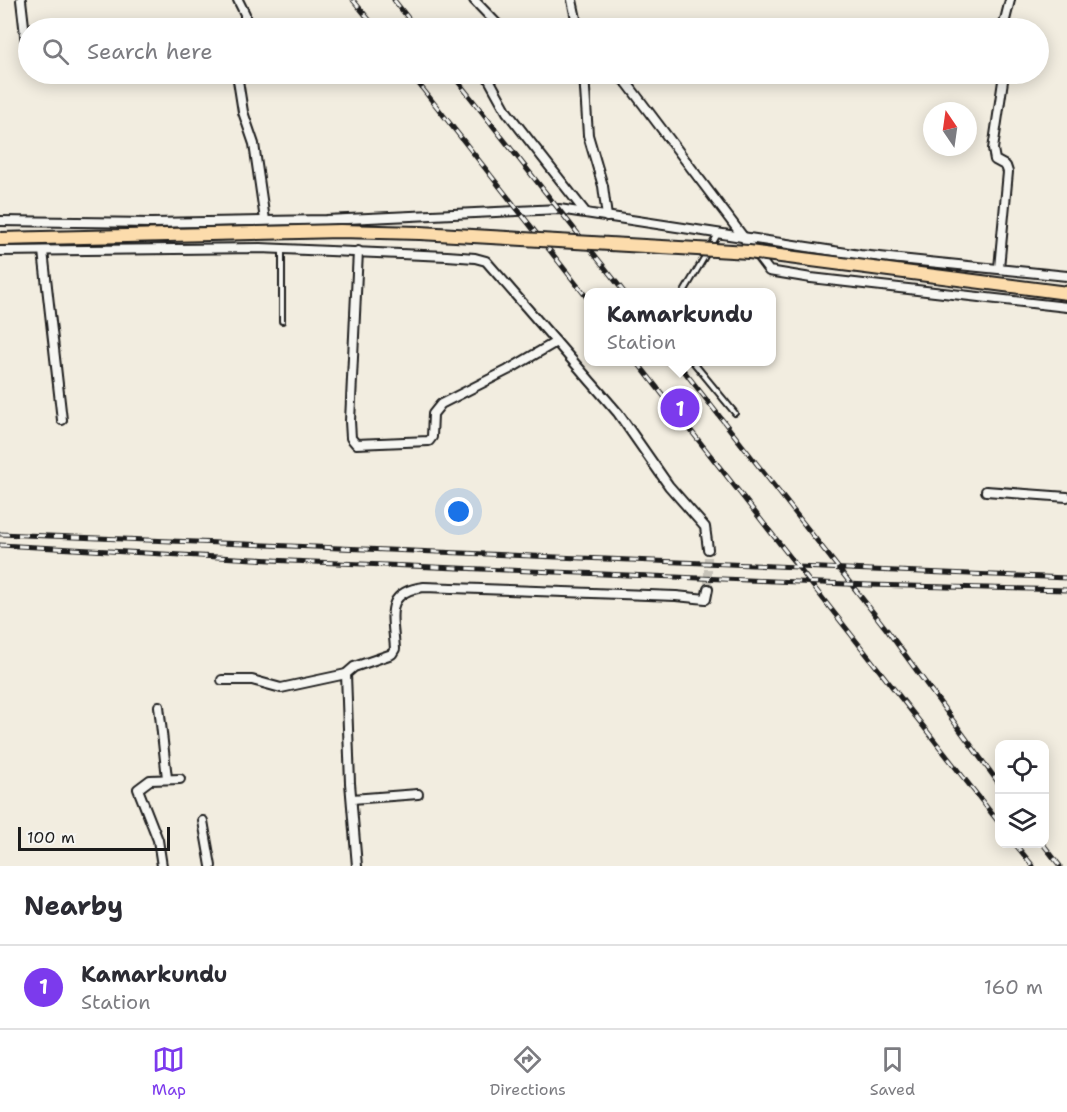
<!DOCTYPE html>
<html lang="en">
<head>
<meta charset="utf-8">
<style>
	body { margin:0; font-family:"Shantell Sans",sans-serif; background:#f2f2f3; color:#2b2b33 }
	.controls { position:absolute; right:18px; bottom:18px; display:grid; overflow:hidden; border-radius:12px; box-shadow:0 3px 15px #0003 }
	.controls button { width:54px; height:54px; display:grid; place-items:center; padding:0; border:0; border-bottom:2px solid #e1e1e2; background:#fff; color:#2b2b33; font:30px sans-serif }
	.compass { position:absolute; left:923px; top:102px; width:54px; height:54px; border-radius:50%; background:#fff; box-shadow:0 3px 15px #0003; rotate:347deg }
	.scale { position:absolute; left:18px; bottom:15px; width:152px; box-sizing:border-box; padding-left:6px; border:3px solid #1c1c1c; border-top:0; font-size:16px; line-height:21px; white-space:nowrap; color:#1c1c1c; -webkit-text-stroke:4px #f6f6f2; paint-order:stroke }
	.you { position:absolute; left:459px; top:512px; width:21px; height:21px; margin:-15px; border:4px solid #fff; border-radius:50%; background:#1a73e8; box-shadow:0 0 0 9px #1a73e833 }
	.badge { display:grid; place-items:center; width:39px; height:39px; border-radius:50%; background:#7c3aed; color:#fff; font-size:20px; font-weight:700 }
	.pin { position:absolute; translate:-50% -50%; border:3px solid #fff; box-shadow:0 2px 6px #0006 }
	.popup { position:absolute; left:584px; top:288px; width:192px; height:78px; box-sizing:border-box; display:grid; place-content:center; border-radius:12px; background:#fff; filter:drop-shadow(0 2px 4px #0005); font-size:20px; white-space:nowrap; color:#7c7c81 }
	.popup b { font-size:22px; color:#2b2b33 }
	.popup::after { content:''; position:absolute; left:50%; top:100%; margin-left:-12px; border:12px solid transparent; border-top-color:#fff }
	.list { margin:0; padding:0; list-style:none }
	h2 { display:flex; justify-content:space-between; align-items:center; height:78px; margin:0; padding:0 24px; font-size:26px }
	h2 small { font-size:20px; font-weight:400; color:#7c7c81 }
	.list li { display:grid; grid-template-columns:39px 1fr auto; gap:18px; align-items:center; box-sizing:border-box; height:84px; padding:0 24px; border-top:2px solid #e1e1e2 }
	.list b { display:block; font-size:22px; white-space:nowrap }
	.list p { margin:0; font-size:20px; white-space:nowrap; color:#7c7c81 }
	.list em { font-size:20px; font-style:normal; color:#7c7c81 }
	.icon { flex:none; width:33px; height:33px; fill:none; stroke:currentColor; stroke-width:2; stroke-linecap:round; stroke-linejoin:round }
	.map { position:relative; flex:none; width:1067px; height:866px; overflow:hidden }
	.search { position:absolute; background:#fff; box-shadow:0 3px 15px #0003; left:18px; right:18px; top:18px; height:66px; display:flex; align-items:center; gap:15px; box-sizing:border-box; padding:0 21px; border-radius:33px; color:#7c7c81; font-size:22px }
	.sheet { height:162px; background:#fff }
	nav { display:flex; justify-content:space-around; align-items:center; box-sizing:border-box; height:84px; border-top:2px solid #e1e1e2; background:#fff; font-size:16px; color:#7c7c81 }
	nav a { display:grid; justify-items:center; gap:3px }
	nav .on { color:#7c3aed }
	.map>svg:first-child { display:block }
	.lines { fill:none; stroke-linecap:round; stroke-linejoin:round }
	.minor-tunnel { stroke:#c7c3b9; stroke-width:8; stroke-dasharray:8 4; stroke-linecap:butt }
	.service-casing { stroke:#1c1c1c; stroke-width:8 }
	.minor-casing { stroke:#1c1c1c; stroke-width:12 }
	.service { stroke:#f6f6f2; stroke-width:4 }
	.minor { stroke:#f6f6f2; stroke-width:8 }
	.rail-casing { stroke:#1c1c1c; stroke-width:5 }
	.rail { stroke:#f6f6f2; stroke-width:3; stroke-dasharray:9; stroke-linecap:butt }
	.primary-bridge-casing { stroke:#1c1c1c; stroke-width:16; stroke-linecap:butt }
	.primary-bridge { stroke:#fcdcac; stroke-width:12 }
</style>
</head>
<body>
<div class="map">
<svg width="1067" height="866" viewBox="0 0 1067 866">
	<rect width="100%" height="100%" fill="#f2ede0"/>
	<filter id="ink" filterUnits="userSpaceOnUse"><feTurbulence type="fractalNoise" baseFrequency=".0167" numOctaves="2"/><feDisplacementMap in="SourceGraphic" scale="12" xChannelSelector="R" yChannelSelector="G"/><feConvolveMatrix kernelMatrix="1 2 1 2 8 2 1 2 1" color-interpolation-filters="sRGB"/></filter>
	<g filter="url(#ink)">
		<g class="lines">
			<polyline class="minor-tunnel" points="708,589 708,549"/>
			<g class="service-casing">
				<g id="service">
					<polyline points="684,292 718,234"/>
					<polyline points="282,321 282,250"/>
					<polyline points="693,362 735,413"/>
				</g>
			</g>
			<g class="minor-casing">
				<g id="minor">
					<polyline points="21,0 27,52"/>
					<polyline points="238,0 245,14 245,28"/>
					<polyline points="474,0 501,28"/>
					<polyline points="572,0 578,28"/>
					<polyline points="1003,28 1010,0"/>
					<polyline points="237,74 243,112 254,144 265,220"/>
					<polyline points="486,74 507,112 586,213"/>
					<polyline points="584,74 588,135 603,186 607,217"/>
					<polyline points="616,74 627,83 769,271 811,278 1067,307"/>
					<polyline points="0,221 152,223 326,220 559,209 860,255 1067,276"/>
					<polyline points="0,251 260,248 447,256 475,258 486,261 618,413 669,486 705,527 708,549"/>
					<polyline points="43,251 62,420"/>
					<polyline points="358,251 350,421 351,438 356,444 429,441 432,437 433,414 441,404 508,370 556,342"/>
					<polyline points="999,268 1008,172 1006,166 995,160 993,149 1004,74"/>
					<polyline points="986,491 1067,497"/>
					<polyline points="222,680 252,680 281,688 346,674"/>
					<polyline points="159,706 167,778"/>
					<polyline points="352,799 418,794"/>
					<polyline points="203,821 211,866"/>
					<polyline points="162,866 158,840 138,789 150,780 180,779"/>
					<path d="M 357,866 L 350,783 L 346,674 L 354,667 L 392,654 L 395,649 C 393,616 383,592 424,587 L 676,596 L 706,599 L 708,589"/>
				</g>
			</g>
			<use href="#service" class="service"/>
			<use href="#minor" class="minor"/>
			<g class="rail-casing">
				<g id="rail">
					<polyline points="353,0 376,28"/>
					<polyline points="394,0 416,28"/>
					<polyline points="411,74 588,299"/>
					<polyline points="452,74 624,292"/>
					<polyline points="637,362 1000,824"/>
					<polyline points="677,362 887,630 1000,785"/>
					<polyline points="0,534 1067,578"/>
					<polyline points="0,545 290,561 870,585 1067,590"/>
					<polyline points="1015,844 1033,866"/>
					<polyline points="1043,844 1060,866"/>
				</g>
			</g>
			<use href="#rail" class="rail"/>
			<g class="primary-bridge-casing">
				<polyline id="primary-bridge" points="0,239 340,231 420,233 749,252 1067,293"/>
			</g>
			<use href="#primary-bridge" class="primary-bridge"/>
		</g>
	</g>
</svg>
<div class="controls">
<button><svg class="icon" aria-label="locate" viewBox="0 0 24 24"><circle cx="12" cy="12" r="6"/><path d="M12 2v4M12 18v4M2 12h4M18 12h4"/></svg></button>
<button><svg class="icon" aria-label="layers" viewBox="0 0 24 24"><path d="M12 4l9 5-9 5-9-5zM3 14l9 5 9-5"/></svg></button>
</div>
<svg class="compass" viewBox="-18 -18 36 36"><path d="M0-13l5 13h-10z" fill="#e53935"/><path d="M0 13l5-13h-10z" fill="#7c7c81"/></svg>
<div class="scale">100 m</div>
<div class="you"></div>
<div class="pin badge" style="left:680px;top:408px">1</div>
<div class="popup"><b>Kamarkundu</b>Station</div>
<div class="search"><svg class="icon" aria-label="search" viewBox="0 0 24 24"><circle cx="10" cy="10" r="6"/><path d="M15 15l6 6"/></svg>Search here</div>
</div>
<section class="sheet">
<h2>Nearby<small></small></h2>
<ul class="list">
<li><span class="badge">1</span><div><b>Kamarkundu</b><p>Station</p></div><em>160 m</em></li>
</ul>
</section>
<nav>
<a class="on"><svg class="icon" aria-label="map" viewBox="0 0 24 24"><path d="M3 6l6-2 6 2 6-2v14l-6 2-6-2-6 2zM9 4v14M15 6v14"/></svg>Map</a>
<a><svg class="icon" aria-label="directions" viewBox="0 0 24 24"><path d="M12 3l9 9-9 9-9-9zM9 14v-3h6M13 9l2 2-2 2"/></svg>Directions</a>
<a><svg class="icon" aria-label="saved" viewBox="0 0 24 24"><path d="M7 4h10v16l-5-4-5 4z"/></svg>Saved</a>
</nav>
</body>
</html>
